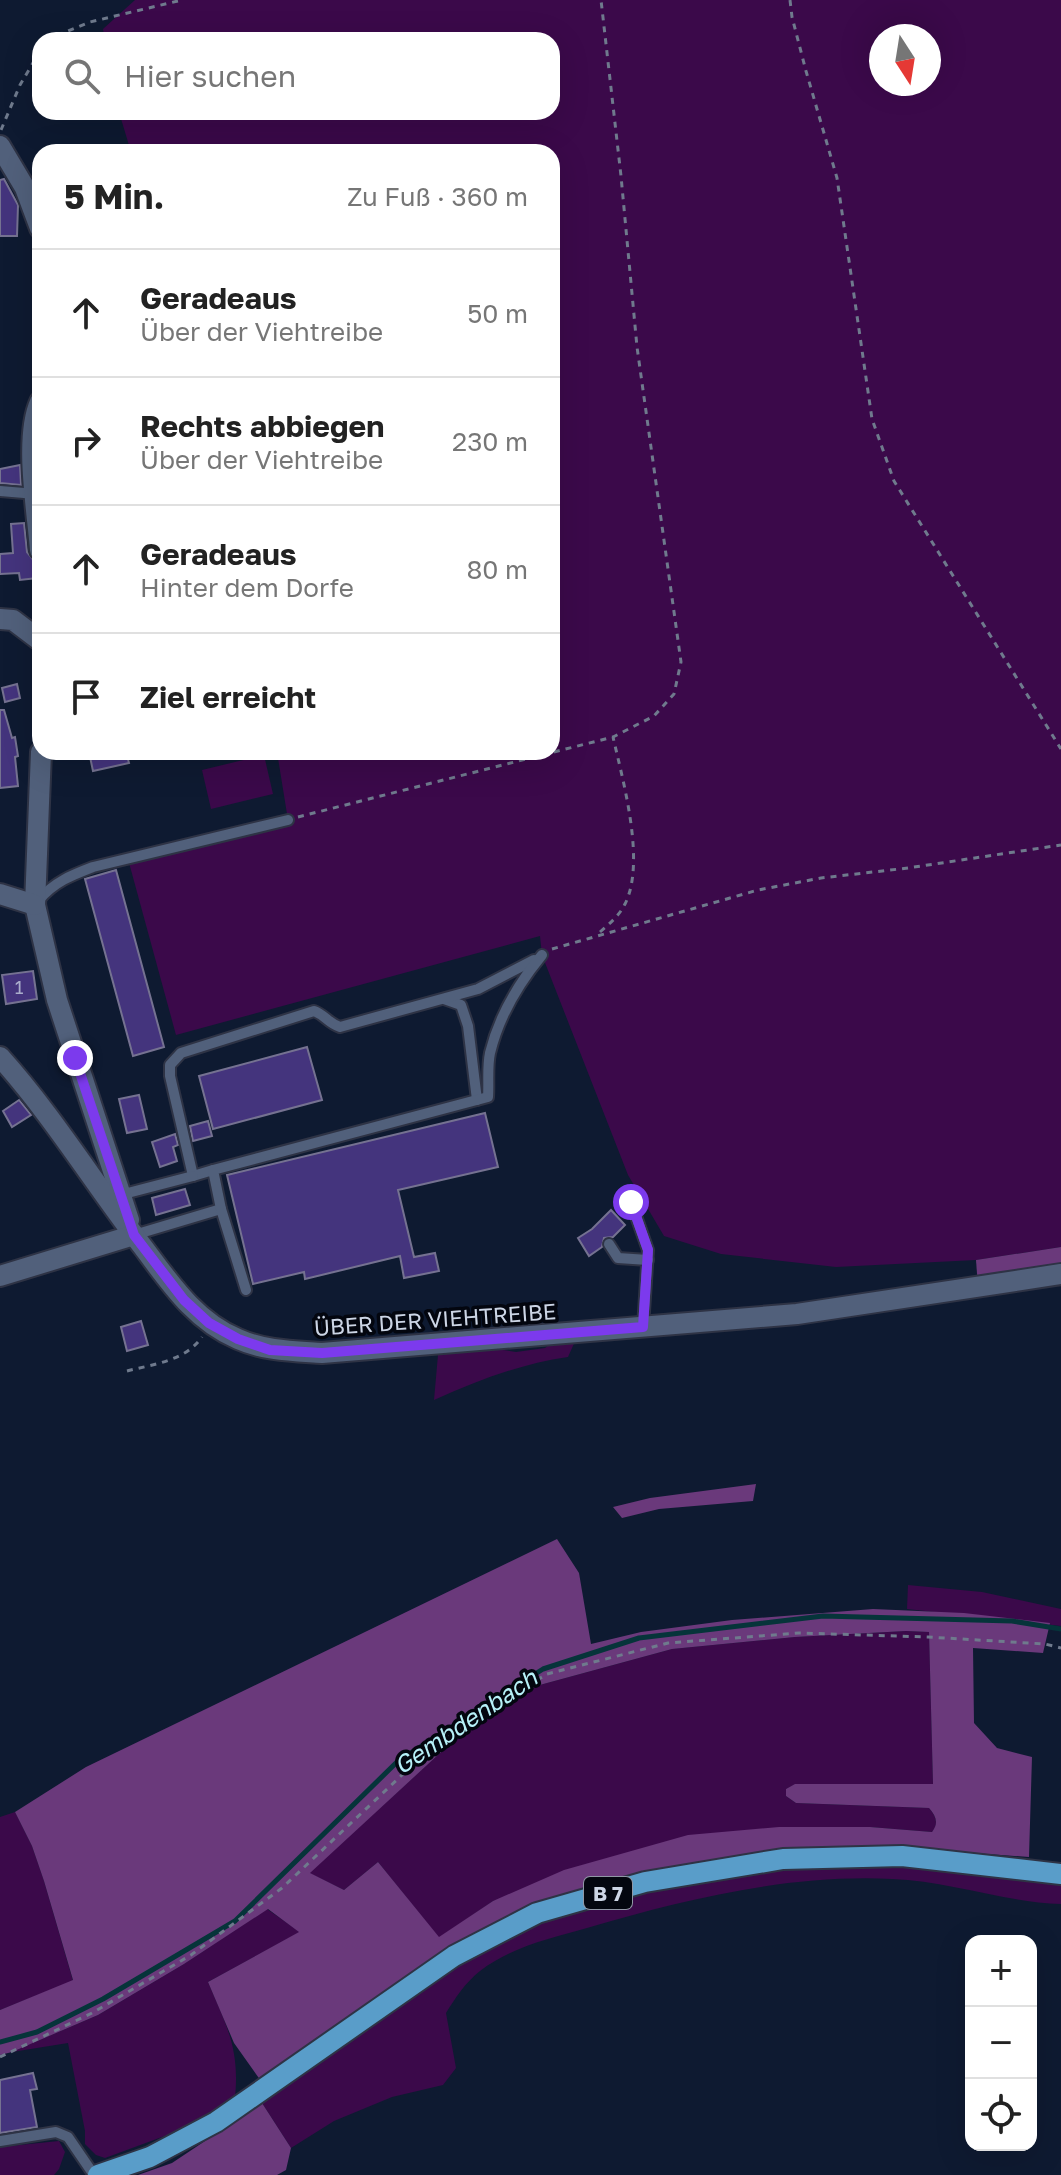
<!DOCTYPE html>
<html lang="de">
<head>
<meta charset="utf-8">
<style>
	body { margin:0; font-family:"Golos Text",sans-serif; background:#f6f6f6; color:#222 }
	.controls { position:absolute; right:24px; bottom:24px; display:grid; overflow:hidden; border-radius:16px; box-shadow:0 8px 32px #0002 }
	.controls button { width:72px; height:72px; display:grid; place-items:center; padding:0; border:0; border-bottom:2px solid #e0e0e0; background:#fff; color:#222; font:40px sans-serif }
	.compass { position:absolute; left:869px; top:24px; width:72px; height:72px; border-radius:50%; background:#fff; box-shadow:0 8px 32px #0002; rotate:168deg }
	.stop { position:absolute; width:24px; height:24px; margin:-18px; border:6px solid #7c3aed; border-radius:50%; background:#fff }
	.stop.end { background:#7c3aed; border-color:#fff; box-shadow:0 2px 8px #0008 }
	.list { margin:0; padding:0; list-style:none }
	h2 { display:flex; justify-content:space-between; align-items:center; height:104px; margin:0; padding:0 32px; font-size:34px }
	h2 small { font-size:26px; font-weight:400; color:#767676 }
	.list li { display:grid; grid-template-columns:52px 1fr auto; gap:24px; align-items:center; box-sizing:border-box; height:128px; padding:0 32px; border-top:2px solid #e0e0e0 }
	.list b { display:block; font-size:30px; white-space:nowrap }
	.list p { margin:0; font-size:26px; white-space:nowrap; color:#767676 }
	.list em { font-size:26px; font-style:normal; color:#767676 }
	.icon { flex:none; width:44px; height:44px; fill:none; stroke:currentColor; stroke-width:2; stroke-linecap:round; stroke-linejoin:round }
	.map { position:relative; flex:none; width:1061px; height:2175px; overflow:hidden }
	.search { position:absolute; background:#fff; box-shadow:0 8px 32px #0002; left:32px; top:32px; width:528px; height:88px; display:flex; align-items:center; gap:20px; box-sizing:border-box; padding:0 28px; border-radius:24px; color:#767676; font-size:30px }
	.panel { position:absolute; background:#fff; box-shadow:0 8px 32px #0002; left:32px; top:144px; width:528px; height:616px; border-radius:24px }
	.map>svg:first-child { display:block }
	.green { fill:#3b094a; fill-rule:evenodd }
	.forest { fill:#6a397b; fill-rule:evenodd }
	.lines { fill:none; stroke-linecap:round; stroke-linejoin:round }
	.stream { stroke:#06343a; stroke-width:5 }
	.building { fill:#44347d; stroke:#757291; stroke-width:2 }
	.lane-casing { stroke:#2e3345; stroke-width:14 }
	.street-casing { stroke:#2e3345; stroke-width:24 }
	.primary-casing { stroke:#2e3345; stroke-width:24 }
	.path { stroke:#6f7a8d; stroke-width:3; stroke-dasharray:6 6; stroke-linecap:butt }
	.lane { stroke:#51607b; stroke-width:10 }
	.street { stroke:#51607b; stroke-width:20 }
	.primary { stroke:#599dc9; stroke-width:20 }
	.route { stroke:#7c3aed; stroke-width:10 }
	.labels { text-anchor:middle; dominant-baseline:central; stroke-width:7; stroke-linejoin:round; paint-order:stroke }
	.number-label { font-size:18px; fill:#aaadcb }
	.shield { fill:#03060f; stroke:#9097a5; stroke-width:2 }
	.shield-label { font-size:20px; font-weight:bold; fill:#ccd5e5 }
	.street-label { font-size:22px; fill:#ccd5e5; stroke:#03060f }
	.water-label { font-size:24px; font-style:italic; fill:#b6f0f8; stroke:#03060f }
</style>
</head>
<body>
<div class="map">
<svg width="1061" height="2175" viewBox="0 0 1061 2175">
	<rect width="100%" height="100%" fill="#0e1a31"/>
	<g class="green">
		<path d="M 135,0 L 1061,0 L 1061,1247 L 976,1260 L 836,1267 L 721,1254 L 664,1236 L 628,1175 L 542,955 L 540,936 L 176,1035 L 128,859 L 288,820 L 277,752 L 552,752 L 552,152 L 131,152 L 119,112 L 552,112 L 552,40 L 105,40 L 103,29 ZM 881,36 L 929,36 L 929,84 L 881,84 Z"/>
		<polygon points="264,755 273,794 211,809 202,770"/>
		<path d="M 576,1339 L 568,1357 C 520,1364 479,1380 434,1400 L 438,1355 L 489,1348 L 516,1352 L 545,1348 L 556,1340 Z"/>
		<polygon points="908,1585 982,1592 1061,1609 1061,1626 907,1609"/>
		<path d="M 906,1631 L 929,1632 L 933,1784 L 796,1784 L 786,1789 L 786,1796 L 796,1803 L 929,1808 C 936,1816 939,1824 932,1832 L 870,1827 L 493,1901 L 439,1938 L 378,1862 L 344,1890 L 309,1873 L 452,1742 L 536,1686 L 672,1649 L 795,1637 Z"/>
		<polygon points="15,1812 32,1846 44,1881 73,1981 0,2010 0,1817"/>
		<path d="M 900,1865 L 1061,1877 L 1061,1904 C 1004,1902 948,1881 892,1879 C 790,1874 685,1899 587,1928 C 551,1938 511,1947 480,1971 C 465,1983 456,1997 446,2013 L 456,2068 L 443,2085 L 392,2097 L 334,2121 L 291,2148 L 262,2103 L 402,2003 L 473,1955 L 544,1920 L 673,1883 L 801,1866 Z"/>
		<path d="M 267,1909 L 300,1932 L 208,1982 C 226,2024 240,2049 235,2097 L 200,2123 L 105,2158 L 96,2155 L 85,2144 L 85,2131 L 68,2043 L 12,2052 L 98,2015 L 184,1964 Z"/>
		<polygon points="59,2141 65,2152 59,2169 54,2175 0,2175 0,2147"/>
	</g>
	<g class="forest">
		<polygon points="1061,1247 1061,1274 978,1287 976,1260"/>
		<polygon points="756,1484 753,1501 659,1509 622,1518 613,1507 650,1498"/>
		<path d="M 557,1539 L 579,1573 L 591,1644 L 641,1632 L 732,1620 L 873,1609 L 964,1613 L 1050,1623 L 1043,1653 L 973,1648 L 974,1723 L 997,1748 L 1032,1757 L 1029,1857 L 906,1848 L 856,1847 L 772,1851 L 704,1861 L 622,1877 L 563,1896 L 266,2088 L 234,2043 L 208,1982 L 299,1932 L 268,1909 L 184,1964 L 98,2015 L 12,2052 L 0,2055 L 0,2010 L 73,1980 L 44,1881 L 32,1846 L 15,1812 L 86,1767 ZM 906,1631 L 929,1632 L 933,1784 L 795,1784 L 786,1789 L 786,1796 L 796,1803 L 929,1808 C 936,1816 939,1823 932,1832 L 870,1827 L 779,1827 L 688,1835 L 564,1870 L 493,1901 L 439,1937 L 378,1862 L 344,1890 L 310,1873 L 452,1742 L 536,1686 L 672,1649 L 795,1637 Z"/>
		<polygon points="262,2103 291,2148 286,2170 277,2175 138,2175 172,2163"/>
	</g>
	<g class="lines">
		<polyline class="stream" points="0,2042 37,2032 103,1999 235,1921 398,1761 543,1669 639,1638 823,1616 1012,1621 1061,1629"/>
	</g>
	<g class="building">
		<polygon points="4,179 18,205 17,236 0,236 0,180"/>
		<polygon points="20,465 21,485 0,483 0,469"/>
		<polygon points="24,523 27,552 35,562 37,578 20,580 19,573 0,574 0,554 13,553 11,524"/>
		<polygon points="17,684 20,698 5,702 2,688"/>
		<polygon points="0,710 4,710 12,738 15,737 18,756 15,757 18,786 0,788"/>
		<polygon points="89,752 126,752 129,763 93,771"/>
		<polygon points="116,870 164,1047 133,1056 85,879"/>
		<polygon points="33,971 37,999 6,1004 2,975"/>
		<polygon points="307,1047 322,1100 213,1129 199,1076"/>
		<polygon points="139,1095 147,1129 127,1133 119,1099"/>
		<polygon points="19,1100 31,1115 12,1127 3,1111"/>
		<polygon points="485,1113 498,1167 398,1190 414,1257 435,1253 439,1271 404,1278 400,1256 305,1279 304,1272 253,1284 227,1175"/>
		<polygon points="208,1121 212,1136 193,1141 190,1126"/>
		<polygon points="175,1134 178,1145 173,1147 177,1161 160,1167 152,1142"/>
		<polygon points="185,1189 190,1205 156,1215 152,1198"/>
		<polygon points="611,1210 625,1225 613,1237 604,1238 602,1247 589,1256 578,1238 592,1229"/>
		<polygon points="141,1321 148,1345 127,1351 121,1327"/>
		<polygon points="33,2073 37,2089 30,2090 37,2127 0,2133 0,2080"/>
	</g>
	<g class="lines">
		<g class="lane-casing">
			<g id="lane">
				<polyline points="0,491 36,494"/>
				<path d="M 39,900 C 54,882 72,875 93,867 L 288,820"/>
				<polyline points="444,999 461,1005 468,1026 477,1100"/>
				<path d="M 213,1170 L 193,1176 L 170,1076 L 170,1065 L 181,1053 L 314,1011 C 325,1015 328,1023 340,1027 L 478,989 L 534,960"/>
				<polyline points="120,1195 193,1176"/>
				<polyline points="631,1202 648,1250 643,1327"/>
				<polyline points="134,1235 221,1209"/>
				<polyline points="609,1244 618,1258 648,1260"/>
				<path d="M 246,1290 L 221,1209 L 213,1170 L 488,1097 C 489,1083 487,1067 490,1053 C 499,1016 518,984 542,955"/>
				<polyline points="0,2141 56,2132 68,2137 94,2175"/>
			</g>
		</g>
		<g class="street-casing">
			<g id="street">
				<polyline points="0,146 25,188 40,228"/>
				<path d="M 40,402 C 24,438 37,510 40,550"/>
				<polyline points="0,619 13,620 38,639"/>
				<polyline points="41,752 35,905 57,1000 129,1220"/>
				<polyline points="0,894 35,905"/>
				<path d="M 0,1057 C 53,1116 95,1185 143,1247 C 170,1283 195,1321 238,1339 C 265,1351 293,1351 322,1353 L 797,1314 L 1061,1274"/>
				<polyline points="0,1276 134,1235"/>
			</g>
		</g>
		<g class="primary-casing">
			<polyline id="primary" points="98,2175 150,2157 216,2122 454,1956 537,1913 645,1882 783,1859 902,1856 1061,1874"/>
		</g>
		<g class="path">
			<polyline points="790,0 792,17 806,71 837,178 872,419 894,481 1061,749"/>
			<polyline points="46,40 90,22 182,0"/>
			<polyline points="1,130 20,85 40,51"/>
			<polyline points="298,817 613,737 654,716 674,694 681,662 637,347 621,176 601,0"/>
			<path d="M 600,932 C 610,923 619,916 625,904 C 646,862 623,781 613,737"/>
			<polyline points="552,949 758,890 821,878 908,868 1061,845"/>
			<path d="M 127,1371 C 154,1364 185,1361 202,1337"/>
			<polyline points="0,2057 92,2013 191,1955 282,1888 436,1743 547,1674 668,1643 799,1633 928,1637 1045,1644 1061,1648"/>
		</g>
		<use href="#lane" class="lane"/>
		<use href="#street" class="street"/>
		<use href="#primary" class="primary"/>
	</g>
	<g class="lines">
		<polyline class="route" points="75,1058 134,1235 184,1300 209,1323 238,1339 270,1350 322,1353 643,1327 648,1250 631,1202"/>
	</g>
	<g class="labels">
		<g class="number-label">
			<text x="19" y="987">1</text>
		</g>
		<rect class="shield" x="584" y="1877" width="48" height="32" rx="6"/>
		<g class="shield-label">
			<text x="608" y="1893">B 7</text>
		</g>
		<g class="street-label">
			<text transform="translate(435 1319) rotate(-4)">ÜBER DER VIEHTREIBE</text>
		</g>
		<g class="water-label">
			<text transform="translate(465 1721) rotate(-34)">Gembdenbach</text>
		</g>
	</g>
</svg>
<div class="controls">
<button>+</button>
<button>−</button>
<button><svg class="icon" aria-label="locate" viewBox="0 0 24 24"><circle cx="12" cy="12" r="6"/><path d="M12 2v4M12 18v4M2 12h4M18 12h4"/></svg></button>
</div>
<svg class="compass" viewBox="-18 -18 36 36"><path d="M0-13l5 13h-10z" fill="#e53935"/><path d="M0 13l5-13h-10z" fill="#767676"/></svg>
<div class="stop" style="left:631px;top:1202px"></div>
<div class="stop end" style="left:75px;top:1058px"></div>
<div class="search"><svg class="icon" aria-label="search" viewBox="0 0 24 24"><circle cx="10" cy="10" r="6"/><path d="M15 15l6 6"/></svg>Hier suchen</div>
<section class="panel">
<h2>5 Min.<small>Zu Fuß · 360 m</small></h2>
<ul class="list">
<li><svg class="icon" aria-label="ahead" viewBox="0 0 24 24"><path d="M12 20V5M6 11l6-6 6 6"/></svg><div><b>Geradeaus</b><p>Über der Viehtreibe</p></div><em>50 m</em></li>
<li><svg class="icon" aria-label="right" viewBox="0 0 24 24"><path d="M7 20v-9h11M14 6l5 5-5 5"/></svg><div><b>Rechts abbiegen</b><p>Über der Viehtreibe</p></div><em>230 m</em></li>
<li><svg class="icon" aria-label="ahead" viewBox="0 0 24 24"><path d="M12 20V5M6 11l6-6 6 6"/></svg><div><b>Geradeaus</b><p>Hinter dem Dorfe</p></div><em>80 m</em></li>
<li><svg class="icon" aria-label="arrive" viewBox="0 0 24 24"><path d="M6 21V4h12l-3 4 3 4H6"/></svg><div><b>Ziel erreicht</b></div></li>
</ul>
</section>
</div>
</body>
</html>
